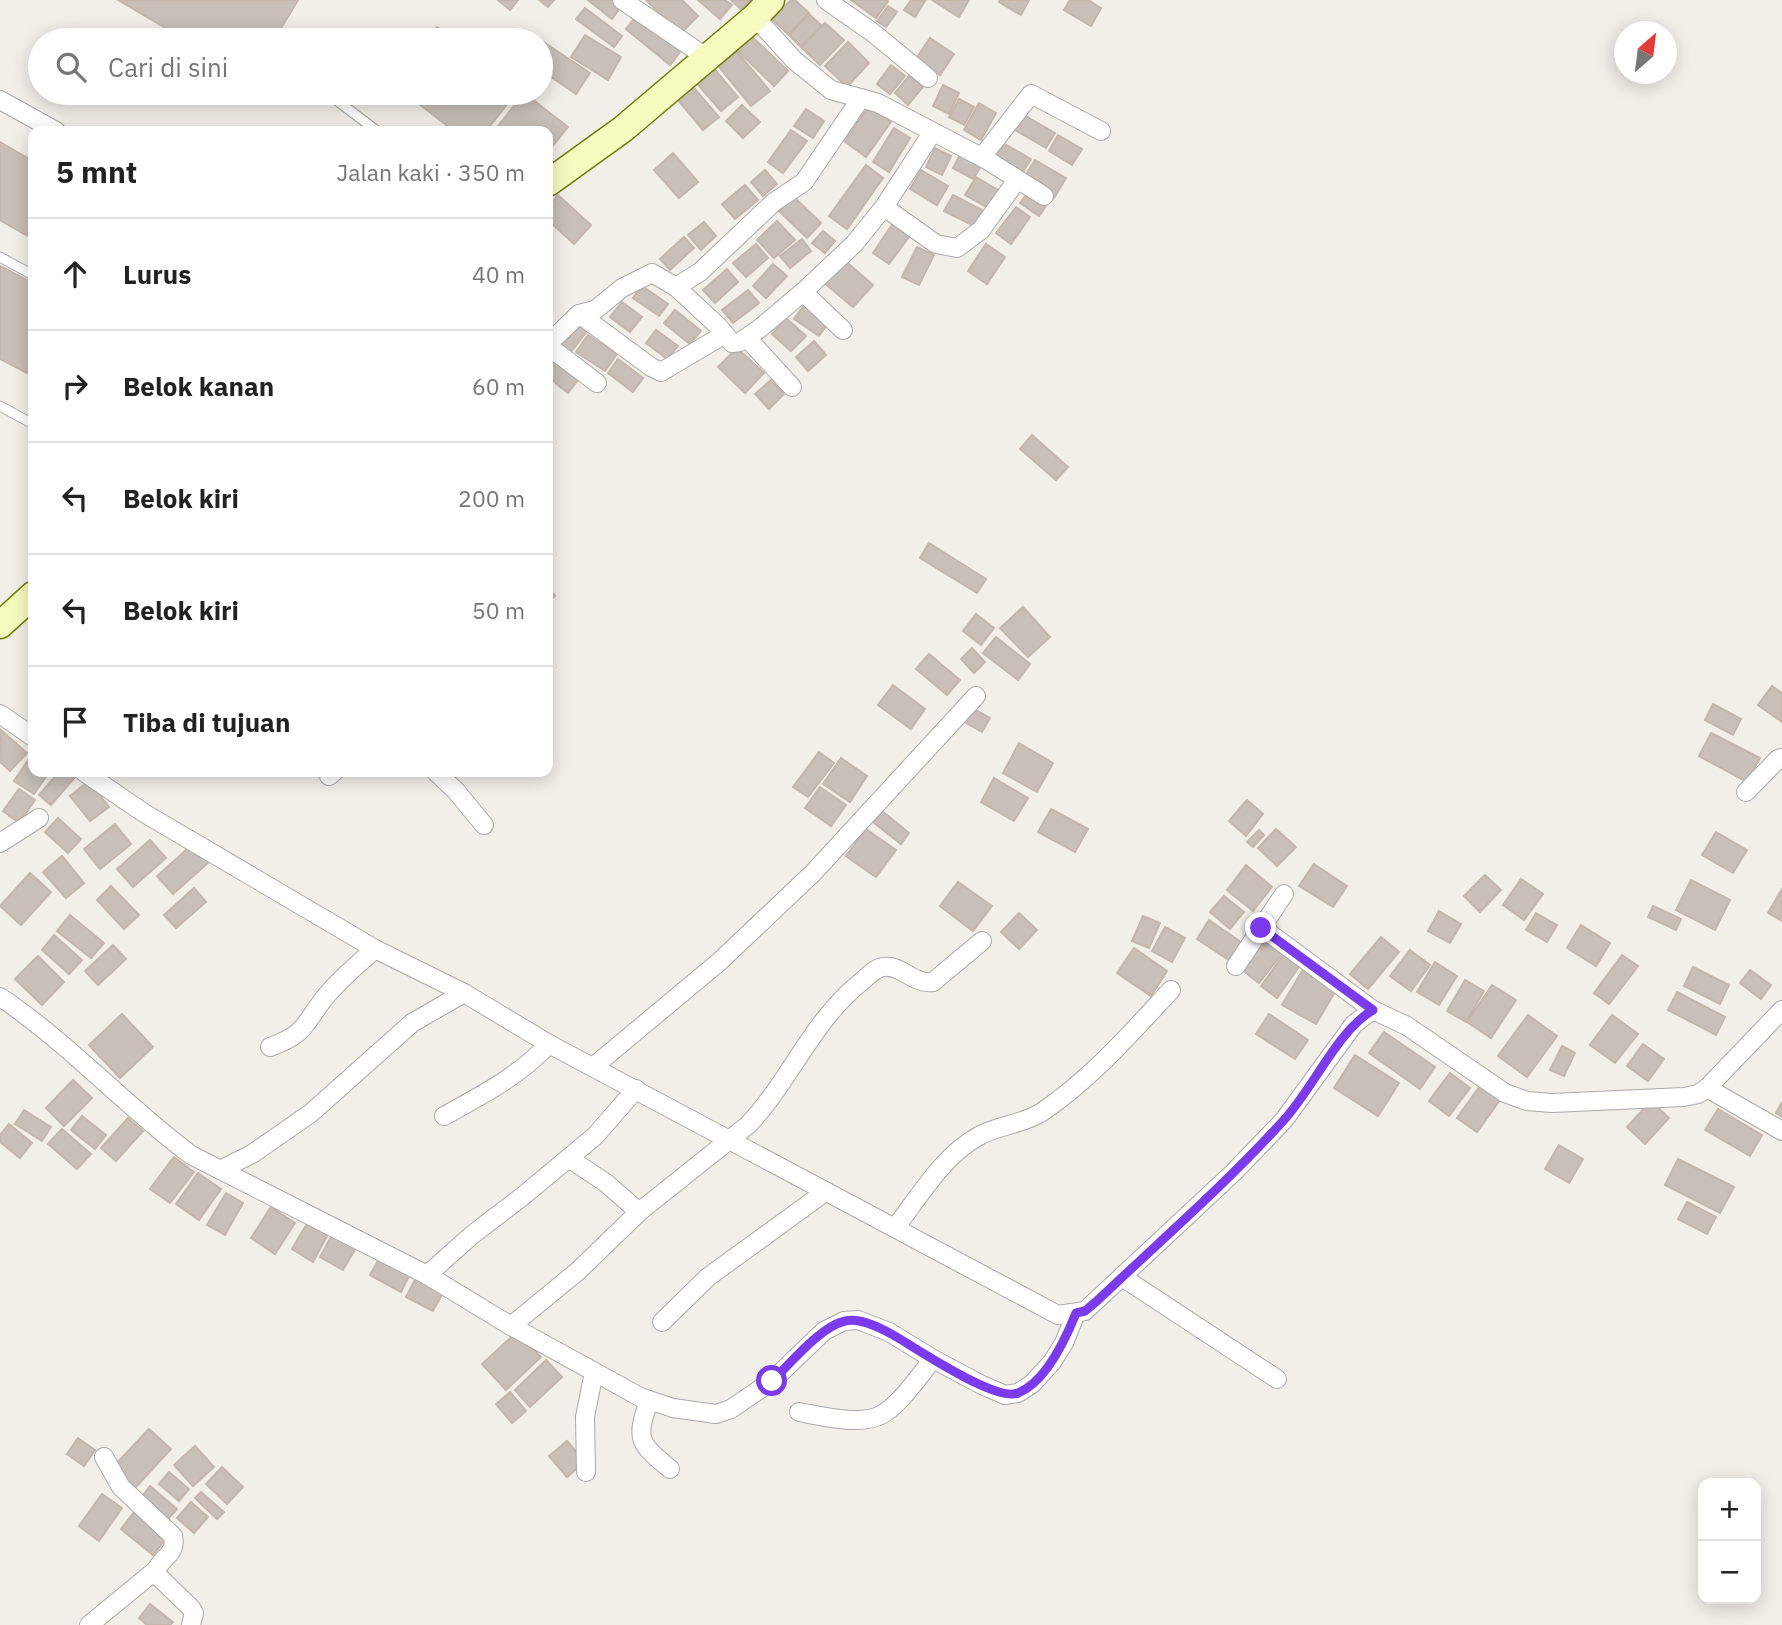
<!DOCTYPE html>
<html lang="id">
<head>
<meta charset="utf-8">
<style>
	body { margin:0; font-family:"IBM Plex Sans",sans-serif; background:#f2f2f2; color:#222 }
	.controls { position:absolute; right:21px; bottom:21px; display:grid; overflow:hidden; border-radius:14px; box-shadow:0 4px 18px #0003 }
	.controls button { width:63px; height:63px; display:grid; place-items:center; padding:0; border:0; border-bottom:2px solid #e0e0e0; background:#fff; color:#222; font:35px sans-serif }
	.compass { position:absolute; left:1614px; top:21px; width:63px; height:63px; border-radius:50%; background:#fff; box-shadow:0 4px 18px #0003; rotate:28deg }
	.stop { position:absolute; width:21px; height:21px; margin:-16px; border:5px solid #7c3aed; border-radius:50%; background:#fff }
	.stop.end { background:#7c3aed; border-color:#fff; box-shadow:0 2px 7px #0008 }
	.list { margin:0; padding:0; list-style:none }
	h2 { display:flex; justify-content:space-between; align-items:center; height:91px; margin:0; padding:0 28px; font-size:30px }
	h2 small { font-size:23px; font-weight:400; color:#767676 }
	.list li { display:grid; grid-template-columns:46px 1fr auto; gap:21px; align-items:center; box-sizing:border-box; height:112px; padding:0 28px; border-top:2px solid #e0e0e0 }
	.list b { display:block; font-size:26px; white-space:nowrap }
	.list em { font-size:23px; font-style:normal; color:#767676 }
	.icon { flex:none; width:38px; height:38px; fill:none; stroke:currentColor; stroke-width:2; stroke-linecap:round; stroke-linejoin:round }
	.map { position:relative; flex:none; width:1782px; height:1625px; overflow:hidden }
	.search { position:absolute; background:#fff; box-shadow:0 4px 18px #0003; left:28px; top:28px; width:525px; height:77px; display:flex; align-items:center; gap:18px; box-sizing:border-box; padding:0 24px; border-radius:38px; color:#767676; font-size:26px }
	.panel { position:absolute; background:#fff; box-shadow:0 4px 18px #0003; left:28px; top:126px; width:525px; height:651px; border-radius:14px }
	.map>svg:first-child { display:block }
	.building { fill:#c7bfb8; stroke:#c4b6ab; stroke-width:2 }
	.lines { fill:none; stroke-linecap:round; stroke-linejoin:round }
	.lane-casing { stroke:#a9a9a9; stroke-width:11 }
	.street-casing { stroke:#a9a9a9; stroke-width:20 }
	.secondary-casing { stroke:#707d05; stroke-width:29 }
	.lane { stroke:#fff; stroke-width:9 }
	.street { stroke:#fff; stroke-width:18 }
	.secondary { stroke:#f7fabf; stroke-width:26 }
	.route { stroke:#7c3aed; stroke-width:9 }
</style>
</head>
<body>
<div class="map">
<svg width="1782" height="1625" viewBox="0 0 1782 1625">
	<rect width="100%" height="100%" fill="#f2efe9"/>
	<g class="building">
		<polygon points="118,0 298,0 274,40 186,40"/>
		<polygon points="498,0 518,0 510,10"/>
		<polygon points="539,0 554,0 548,7"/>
		<polygon points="588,0 617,0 623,4 612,19"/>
		<polygon points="646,0 682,0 698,16 680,34"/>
		<polygon points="698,0 725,0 732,5 720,19"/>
		<polygon points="731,0 750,0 741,9"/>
		<polygon points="791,0 795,0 809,13 789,35 772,19"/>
		<polygon points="851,0 886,0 888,1 876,18"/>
		<polygon points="911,0 925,1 915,17 904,10"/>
		<polygon points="932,0 969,0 959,17"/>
		<polygon points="1000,0 1029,0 1021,15 999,2"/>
		<polygon points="1070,0 1088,0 1101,8 1091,26 1064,10"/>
		<polygon points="888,6 897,12 886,27 877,21"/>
		<polygon points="585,8 622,36 614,47 576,19"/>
		<polygon points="809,14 822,26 801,47 789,35"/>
		<polygon points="636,16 680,52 670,65 626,29"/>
		<polygon points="825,23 844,40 820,65 801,47"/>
		<polygon points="437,27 454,40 426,40"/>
		<polygon points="746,31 788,71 774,86 732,45"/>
		<polygon points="585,35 621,57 608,80 571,57"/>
		<polygon points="930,38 954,54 940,75 916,59"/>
		<polygon points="539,39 590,73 576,94 541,70"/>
		<polygon points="848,42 869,63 847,87 825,66"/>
		<polygon points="737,52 770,91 751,106 719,67"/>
		<polygon points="711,65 738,97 721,111 694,80"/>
		<polygon points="891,65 905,76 890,94 877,84"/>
		<polygon points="909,76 923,87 908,105 895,93"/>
		<polygon points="688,81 719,117 703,130 673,94"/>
		<polygon points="943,85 959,93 949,114 933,106"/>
		<polygon points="405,93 516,93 486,131 454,131"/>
		<polygon points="524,93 568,127 548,152 548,131 504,131 498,126"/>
		<polygon points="959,99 974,107 964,125 949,117"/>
		<polygon points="979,103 996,113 981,140 964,130"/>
		<polygon points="742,105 760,122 743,138 726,121"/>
		<polygon points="869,106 891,122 866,157 844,141"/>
		<polygon points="806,109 824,121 813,138 794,126"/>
		<polygon points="1024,115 1055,133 1046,148 1015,130"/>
		<polygon points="894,128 910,138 889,172 873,162"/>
		<polygon points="791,130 807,141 783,173 768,162"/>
		<polygon points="1058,135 1082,149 1072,165 1049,151"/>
		<polygon points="0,142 33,161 33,239 0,220"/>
		<polygon points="1003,143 1031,159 1021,175 994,159"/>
		<polygon points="935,148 951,156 942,175 926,167"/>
		<polygon points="673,153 698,182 679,198 654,170"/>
		<polygon points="961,153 982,165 973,179 953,168"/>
		<polygon points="1035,160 1066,178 1054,198 1023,179"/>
		<polygon points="866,165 883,178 847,229 829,216"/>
		<polygon points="765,170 777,184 763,196 751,182"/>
		<polygon points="921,170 948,186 937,205 910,189"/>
		<polygon points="976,177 998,190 988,208 965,195"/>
		<polygon points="745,185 758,200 735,219 722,204"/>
		<polygon points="1028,192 1047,204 1039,216 1020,203"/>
		<polygon points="558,195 591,225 574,244 548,220 548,207"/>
		<polygon points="953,195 982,210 974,226 944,211"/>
		<polygon points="793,196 821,223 807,238 779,211"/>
		<polygon points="1016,207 1030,217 1011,244 996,233"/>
		<polygon points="777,221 795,240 774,258 757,240"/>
		<polygon points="704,222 716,236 701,250 688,235"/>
		<polygon points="894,222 911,234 889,264 873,253"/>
		<polygon points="823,231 835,241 825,253 812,243"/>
		<polygon points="684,237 694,248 670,270 660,259"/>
		<polygon points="802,239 811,251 790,268 780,256"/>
		<polygon points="756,244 768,258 746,277 733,263"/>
		<polygon points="986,244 1005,257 987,284 968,271"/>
		<polygon points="917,247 934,255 919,285 902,277"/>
		<polygon points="843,259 873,285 853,307 823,282"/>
		<polygon points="773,264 787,276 766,298 753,286"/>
		<polygon points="0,266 33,283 33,376 0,359"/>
		<polygon points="727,269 738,282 715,303 703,290"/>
		<polygon points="642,286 668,304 659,316 633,298"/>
		<polygon points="748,290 759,303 733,323 722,310"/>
		<polygon points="622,302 642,317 630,332 610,317"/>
		<polygon points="805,304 830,321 819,336 794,319"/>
		<polygon points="675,310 701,331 690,344 664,323"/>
		<polygon points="786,318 806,336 791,351 772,334"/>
		<polygon points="577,322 588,330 571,352 560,345"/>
		<polygon points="656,330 678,346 667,359 646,343"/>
		<polygon points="588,335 617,354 605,371 576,352"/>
		<polygon points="814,341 826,355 808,371 796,357"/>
		<polygon points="737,348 764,373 745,393 718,367"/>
		<polygon points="550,357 578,380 568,393 548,377 548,360"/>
		<polygon points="618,359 643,378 633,392 608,373"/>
		<polygon points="771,380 784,394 769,409 755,394"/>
		<polygon points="1032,435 1068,467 1056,480 1020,449"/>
		<polygon points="929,543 986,579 977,593 920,558"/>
		<polygon points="548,587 555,596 548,603"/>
		<polygon points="1023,607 1050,637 1028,657 1000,628"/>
		<polygon points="976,614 994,628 981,645 963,631"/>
		<polygon points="996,637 1030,664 1018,680 983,653"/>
		<polygon points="972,648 985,662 974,673 961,659"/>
		<polygon points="929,654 960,680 947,695 916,669"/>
		<polygon points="893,685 925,709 911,729 878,705"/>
		<polygon points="1772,686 1782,693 1782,722 1758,705"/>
		<polygon points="1713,704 1741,719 1733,735 1705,720"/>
		<polygon points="968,706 990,718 982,732 961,720"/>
		<polygon points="1,730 27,753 10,771 0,762"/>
		<polygon points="1711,733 1760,758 1747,782 1699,756"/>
		<polygon points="1019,743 1053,763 1037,792 1003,773"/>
		<polygon points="819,752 834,763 808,797 793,787"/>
		<polygon points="841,758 867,776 850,802 823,784"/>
		<polygon points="28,760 33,764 33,772 48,774 34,794 14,781"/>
		<polygon points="59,772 69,772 75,777 51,805 39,795"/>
		<polygon points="994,778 1028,798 1014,821 981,802"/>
		<polygon points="89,781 109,807 90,821 70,796"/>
		<polygon points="820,787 846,805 831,826 805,808"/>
		<polygon points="19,789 35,800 19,823 3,811"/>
		<polygon points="1247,800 1263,814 1246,836 1229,821"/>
		<polygon points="1051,809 1088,829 1075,852 1038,832"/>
		<polygon points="882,811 909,833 901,844 873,822"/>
		<polygon points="58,818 81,839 68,853 45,832"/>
		<polygon points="115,824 131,844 100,869 84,849"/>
		<polygon points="866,829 896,850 876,877 846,856"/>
		<polygon points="1276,829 1296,847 1277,866 1258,848"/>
		<polygon points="1259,830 1264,835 1253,847 1247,842"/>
		<polygon points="1716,832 1747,850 1733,873 1702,855"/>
		<polygon points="150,840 166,858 133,887 117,869"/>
		<polygon points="193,844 209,862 173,894 157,876"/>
		<polygon points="62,856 84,883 66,898 43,872"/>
		<polygon points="1314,864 1347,886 1333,907 1299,886"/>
		<polygon points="1246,865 1272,887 1253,911 1227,890"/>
		<polygon points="30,873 51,892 21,925 0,906"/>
		<polygon points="1485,875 1501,890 1480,912 1464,896"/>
		<polygon points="1521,879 1543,894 1524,920 1503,905"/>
		<polygon points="1691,880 1730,900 1715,930 1676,910"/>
		<polygon points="958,882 992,906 973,931 940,906"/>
		<polygon points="111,886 139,915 124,929 97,900"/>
		<polygon points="194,888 206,902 176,928 164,915"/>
		<polygon points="1782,889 1782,921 1768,913"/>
		<polygon points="1224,896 1244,912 1230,929 1210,912"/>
		<polygon points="1653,906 1681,919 1676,930 1648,917"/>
		<polygon points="1439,911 1461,924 1450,943 1428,931"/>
		<polygon points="1019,913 1037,930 1019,949 1001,932"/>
		<polygon points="1536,913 1557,925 1547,942 1526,930"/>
		<polygon points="70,915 104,943 91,958 57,931"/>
		<polygon points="1143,916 1160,923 1149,948 1132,941"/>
		<polygon points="1209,920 1241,942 1229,960 1197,939"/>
		<polygon points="1581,925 1610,943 1596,966 1567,948"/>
		<polygon points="1165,927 1185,938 1172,962 1152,951"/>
		<polygon points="54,935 82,960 69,974 42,950"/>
		<polygon points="1381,937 1399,952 1368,989 1350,974"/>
		<polygon points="1264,941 1281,955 1259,983 1241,969"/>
		<polygon points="113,945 126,959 98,985 85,971"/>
		<polygon points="1134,948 1167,971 1151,996 1117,973"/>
		<polygon points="1287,950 1303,961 1277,998 1261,986"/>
		<polygon points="1410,950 1430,965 1411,991 1390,976"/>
		<polygon points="1622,955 1638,966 1609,1004 1594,993"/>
		<polygon points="38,956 64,982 42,1005 15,979"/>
		<polygon points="1435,962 1457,976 1439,1005 1417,992"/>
		<polygon points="1305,966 1339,985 1316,1024 1282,1005"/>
		<polygon points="1693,967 1729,985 1720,1004 1684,986"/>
		<polygon points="1750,970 1771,985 1761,999 1740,983"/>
		<polygon points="1465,980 1484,991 1466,1022 1447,1011"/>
		<polygon points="1492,985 1516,1000 1491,1038 1467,1022"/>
		<polygon points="1677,992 1725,1017 1716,1035 1668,1010"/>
		<polygon points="122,1014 153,1047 120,1078 89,1045"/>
		<polygon points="1269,1014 1308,1040 1295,1059 1256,1034"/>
		<polygon points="1528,1015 1557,1036 1527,1077 1498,1056"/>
		<polygon points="1612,1015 1638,1034 1615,1063 1590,1045"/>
		<polygon points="1384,1032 1435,1067 1420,1089 1369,1053"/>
		<polygon points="1643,1044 1664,1059 1648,1081 1627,1066"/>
		<polygon points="1562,1046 1575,1053 1564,1076 1550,1070"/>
		<polygon points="1355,1055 1399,1083 1378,1116 1334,1088"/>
		<polygon points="1450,1073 1470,1088 1449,1116 1429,1101"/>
		<polygon points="73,1080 92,1098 64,1126 46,1108"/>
		<polygon points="1480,1086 1500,1100 1477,1132 1457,1118"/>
		<polygon points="1651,1101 1669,1118 1645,1144 1627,1127"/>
		<polygon points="1782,1102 1782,1117 1776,1113"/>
		<polygon points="1718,1109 1762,1135 1750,1156 1705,1130"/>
		<polygon points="24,1110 51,1127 42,1141 15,1124"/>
		<polygon points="82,1116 106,1135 95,1149 71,1130"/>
		<polygon points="128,1118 143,1131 116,1161 101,1148"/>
		<polygon points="9,1124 32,1143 20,1158 0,1142 0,1135"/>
		<polygon points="62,1129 91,1154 77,1169 48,1144"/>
		<polygon points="1559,1145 1583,1159 1569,1183 1545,1169"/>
		<polygon points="174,1157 194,1172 170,1203 150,1189"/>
		<polygon points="1678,1159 1734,1187 1720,1213 1665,1185"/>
		<polygon points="198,1173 221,1189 199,1220 176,1204"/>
		<polygon points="226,1193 243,1203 225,1235 207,1225"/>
		<polygon points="1687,1202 1716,1217 1707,1234 1678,1219"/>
		<polygon points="271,1207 295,1223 275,1254 251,1238"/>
		<polygon points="308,1222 328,1234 313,1262 292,1249"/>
		<polygon points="332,1235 356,1248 343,1270 320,1257"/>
		<polygon points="380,1257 410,1274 401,1292 370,1275"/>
		<polygon points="417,1276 444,1291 433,1311 406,1297"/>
		<polygon points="517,1332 541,1357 506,1390 482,1364"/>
		<polygon points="546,1360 562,1377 530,1407 515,1390"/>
		<polygon points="510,1392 526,1411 512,1423 496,1404"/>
		<polygon points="149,1429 171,1449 134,1489 112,1468"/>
		<polygon points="78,1438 95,1450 84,1466 67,1454"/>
		<polygon points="567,1441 585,1462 567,1477 549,1456"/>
		<polygon points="195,1446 214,1467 193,1486 174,1465"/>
		<polygon points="222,1467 243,1487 227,1504 206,1484"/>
		<polygon points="169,1472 189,1489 179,1501 159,1484"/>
		<polygon points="150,1486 177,1509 167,1520 141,1498"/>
		<polygon points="201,1492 224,1512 217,1519 195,1498"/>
		<polygon points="102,1494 122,1508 99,1541 79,1526"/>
		<polygon points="191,1502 208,1517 194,1533 177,1518"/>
		<polygon points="135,1511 168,1536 153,1555 121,1529"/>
		<polygon points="150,1604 173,1622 170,1625 147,1625 139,1618"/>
	</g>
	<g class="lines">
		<g class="lane-casing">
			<g id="lane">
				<polyline points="327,93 377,131"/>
				<polyline points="0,257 33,275"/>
				<polyline points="0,406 33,424"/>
			</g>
		</g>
		<g class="street-casing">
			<g id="street">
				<polyline points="622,0 706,57"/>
				<polyline points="826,0 872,32 928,78"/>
				<polyline points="755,17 794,60 831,90 878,103 987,160 1044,196"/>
				<polyline points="0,100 56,131"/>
				<polyline points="982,157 1031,94 1101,131"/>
				<polyline points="884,207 936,244 957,248 981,230 1017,180"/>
				<polyline points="676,287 718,326 732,343 740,342 759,329 803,292 854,244 884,207 932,133"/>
				<polyline points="803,292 843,330"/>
				<polyline points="579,314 651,367 661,372 725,334"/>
				<polyline points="747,338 792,387"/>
				<polyline points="548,344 579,314 595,310 622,288 652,273 676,287 700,272 774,202 804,182 861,98"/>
				<polyline points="548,346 597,383"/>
				<polyline points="0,714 33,737"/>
				<polyline points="84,772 144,813 375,949 464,993 549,1044 1058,1315 1085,1311 1234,1172 1284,1120 1354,1024 1373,1010"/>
				<polyline points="436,772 456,791 484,825"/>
				<polyline points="329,776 334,772"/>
				<polyline points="1746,792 1778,759 1782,758"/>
				<polyline points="0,843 39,818"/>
				<polyline points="1261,927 1373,1010 1407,1026 1505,1093 1527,1101 1552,1103 1684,1097 1698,1094 1707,1088 1782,1010"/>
				<polyline points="1236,966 1284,894"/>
				<path d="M 0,997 C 69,1043 125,1106 191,1155 L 427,1275 L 511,1326 L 640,1397 L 673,1408 L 716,1414 L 731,1409 L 772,1381 L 824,1331 L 844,1321 L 858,1320 L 889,1332 L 933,1359 L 982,1385 L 1005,1395 L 1018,1393 L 1032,1384 L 1052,1362 L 1064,1343 L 1076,1313"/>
				<path d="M 270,1047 C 307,1034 304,1023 326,996 C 341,978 358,964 375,949"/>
				<polyline points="593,1067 719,962 813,873 976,696"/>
				<polyline points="1707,1088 1782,1131"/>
				<path d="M 444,1116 C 482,1095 519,1076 549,1044"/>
				<polyline points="570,1159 606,1183 639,1212"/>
				<polyline points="220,1170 252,1154 311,1113 412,1023 464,993"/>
				<path d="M 895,1228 C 919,1197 942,1157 977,1137 C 997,1125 1022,1125 1042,1112 C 1091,1079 1131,1033 1171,990"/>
				<polyline points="427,1275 472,1235 523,1196 595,1136 636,1089"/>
				<polyline points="1122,1277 1277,1379"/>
				<polyline points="662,1322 708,1277 825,1192"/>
				<path d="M 511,1326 L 578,1271 L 639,1212 L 748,1125 C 790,1081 812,1021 861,982 C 867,977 875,968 883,967 C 901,964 914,985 933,982 L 982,941"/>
				<path d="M 649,1401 C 635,1440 639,1443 670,1469"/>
				<path d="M 799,1412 C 821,1416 860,1426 881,1415 C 900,1405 919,1376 933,1359"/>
				<polyline points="586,1472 585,1417 594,1372"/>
				<polyline points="156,1570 158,1576 191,1608 194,1613 191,1625"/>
				<path d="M 89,1625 L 156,1570 C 163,1556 177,1554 173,1536 L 121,1487 L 104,1457"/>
			</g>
		</g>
		<g class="secondary-casing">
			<g id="secondary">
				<polyline points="548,183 623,129 755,17 771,0"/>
				<polyline points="0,625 33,595"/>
			</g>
		</g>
		<use href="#lane" class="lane"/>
		<use href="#street" class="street"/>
		<use href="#secondary" class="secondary"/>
	</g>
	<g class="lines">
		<path class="route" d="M 772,1381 C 790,1364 821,1326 845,1321 C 862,1317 885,1330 900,1339 C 921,1352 997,1402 1018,1393 C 1046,1382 1066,1338 1076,1313 L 1085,1311 L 1098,1300 C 1160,1241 1225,1185 1283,1121 C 1313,1089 1337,1031 1373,1010 L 1261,928"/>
	</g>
</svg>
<div class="controls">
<button>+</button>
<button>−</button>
</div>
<svg class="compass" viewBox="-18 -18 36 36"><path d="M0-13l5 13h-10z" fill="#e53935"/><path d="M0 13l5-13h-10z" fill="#767676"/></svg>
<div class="stop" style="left:772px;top:1381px"></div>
<div class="stop end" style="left:1261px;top:928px"></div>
<div class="search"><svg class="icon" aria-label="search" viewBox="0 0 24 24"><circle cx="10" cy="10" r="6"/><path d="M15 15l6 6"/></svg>Cari di sini</div>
<section class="panel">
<h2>5 mnt<small>Jalan kaki · 350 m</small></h2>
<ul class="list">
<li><svg class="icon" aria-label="ahead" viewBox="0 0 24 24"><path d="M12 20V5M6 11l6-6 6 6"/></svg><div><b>Lurus</b></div><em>40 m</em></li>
<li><svg class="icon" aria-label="right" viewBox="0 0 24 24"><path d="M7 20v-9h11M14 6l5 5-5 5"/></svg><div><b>Belok kanan</b></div><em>60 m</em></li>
<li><svg class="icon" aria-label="left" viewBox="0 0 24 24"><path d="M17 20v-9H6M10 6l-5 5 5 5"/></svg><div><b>Belok kiri</b></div><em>200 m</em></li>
<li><svg class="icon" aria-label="left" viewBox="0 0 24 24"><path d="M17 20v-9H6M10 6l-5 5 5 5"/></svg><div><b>Belok kiri</b></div><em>50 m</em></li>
<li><svg class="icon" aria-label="arrive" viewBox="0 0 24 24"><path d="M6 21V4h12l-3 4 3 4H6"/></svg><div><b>Tiba di tujuan</b></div></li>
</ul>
</section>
</div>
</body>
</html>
